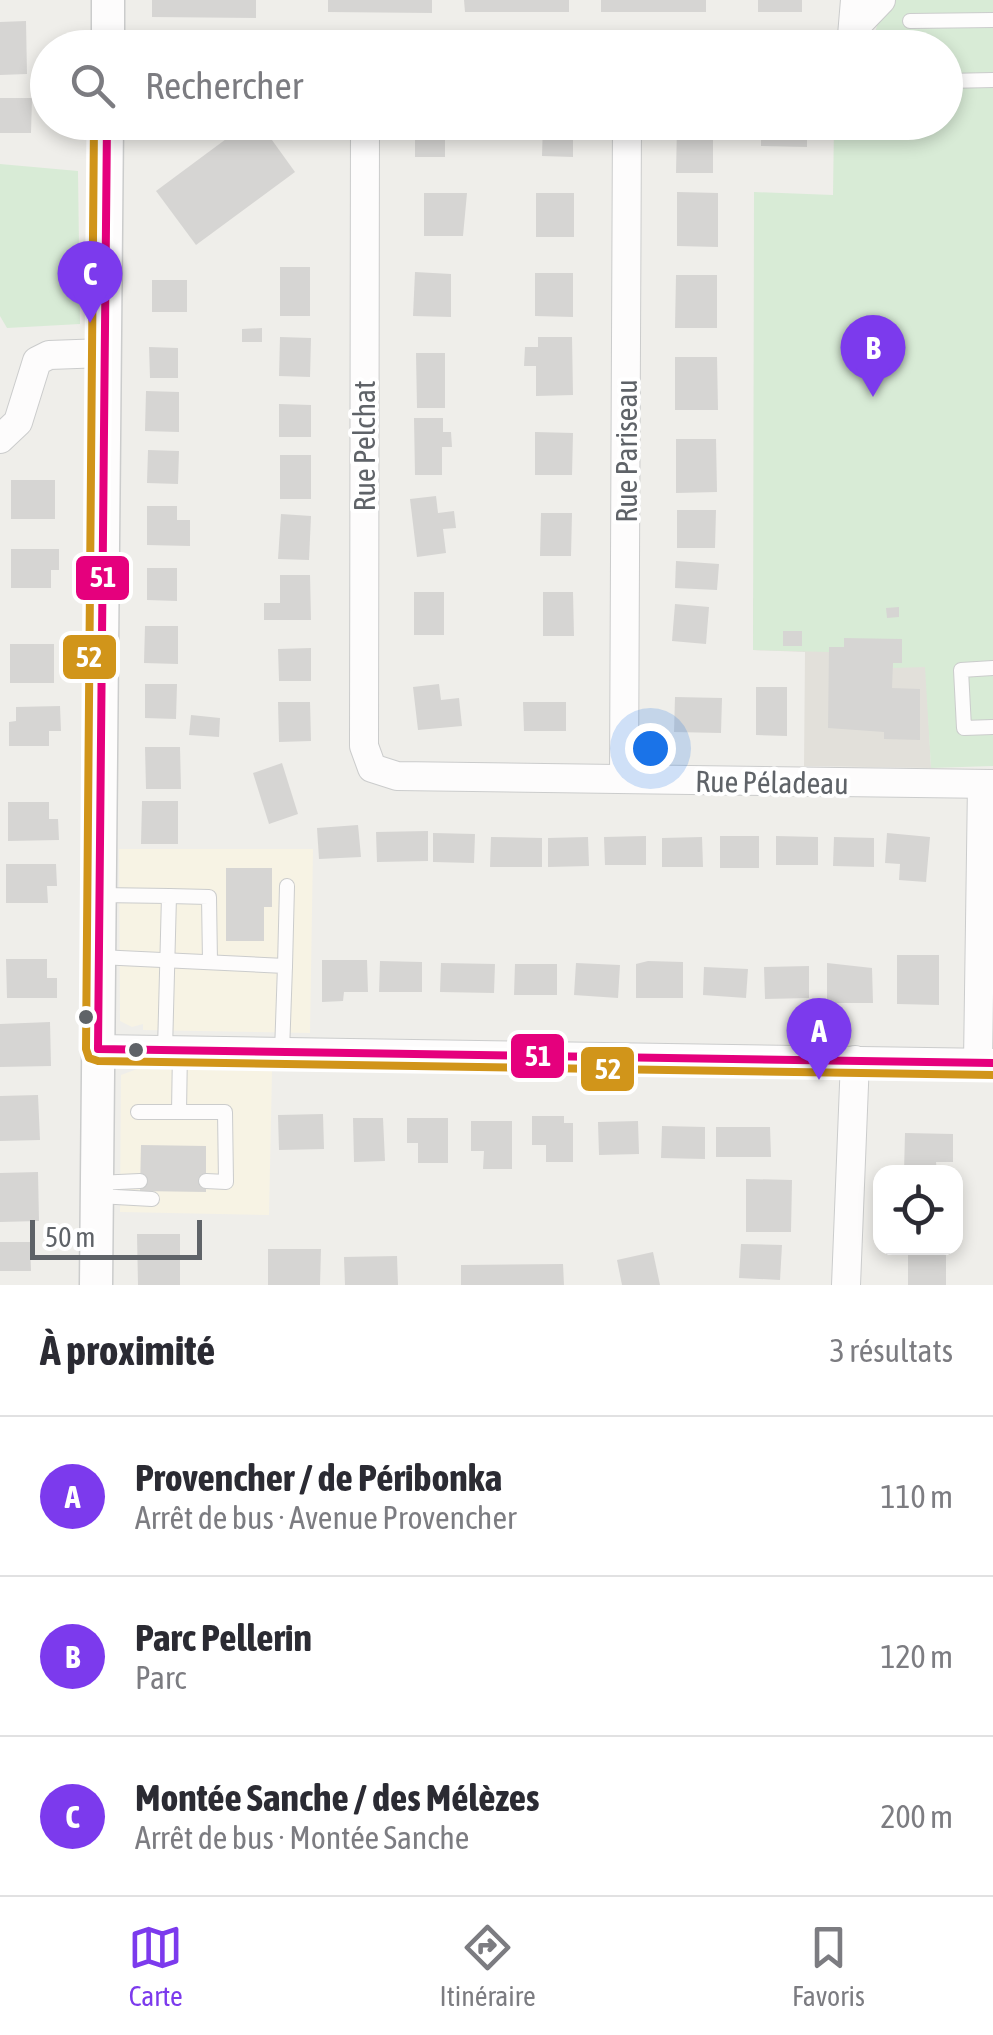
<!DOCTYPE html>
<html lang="fr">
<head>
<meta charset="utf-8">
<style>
	body { margin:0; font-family:"Asap Condensed",sans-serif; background:#f2f2f3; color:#2b2b33 }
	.controls { position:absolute; right:30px; bottom:30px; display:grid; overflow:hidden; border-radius:20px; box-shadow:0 5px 15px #0003 }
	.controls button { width:90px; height:90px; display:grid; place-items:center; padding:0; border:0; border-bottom:2px solid #e1e1e2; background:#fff; color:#2b2b33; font:50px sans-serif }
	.scale { position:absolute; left:30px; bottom:25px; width:172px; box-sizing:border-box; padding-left:10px; border:5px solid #5f6368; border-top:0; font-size:28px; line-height:35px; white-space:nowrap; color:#5f6368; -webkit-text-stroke:8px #fff; paint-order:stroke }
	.you { position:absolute; left:650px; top:748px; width:35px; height:35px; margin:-25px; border:8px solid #fff; border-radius:50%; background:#1a73e8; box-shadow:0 0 0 15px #1a73e833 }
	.badge { display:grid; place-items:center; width:65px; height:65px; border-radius:50%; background:#7c3aed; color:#fff; font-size:32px; font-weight:700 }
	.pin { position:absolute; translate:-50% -82px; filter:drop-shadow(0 2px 5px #0008) }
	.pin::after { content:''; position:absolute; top:52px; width:35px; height:30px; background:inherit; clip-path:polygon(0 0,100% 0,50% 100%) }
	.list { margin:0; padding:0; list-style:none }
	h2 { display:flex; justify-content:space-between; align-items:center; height:130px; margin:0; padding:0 40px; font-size:42px }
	h2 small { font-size:32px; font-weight:400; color:#7c7c81 }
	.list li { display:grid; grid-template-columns:65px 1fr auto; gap:30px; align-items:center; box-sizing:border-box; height:160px; padding:0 40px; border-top:2px solid #e1e1e2 }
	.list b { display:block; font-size:38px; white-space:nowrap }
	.list p { margin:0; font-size:32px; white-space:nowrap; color:#7c7c81 }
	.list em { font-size:32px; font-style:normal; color:#7c7c81 }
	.icon { flex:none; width:55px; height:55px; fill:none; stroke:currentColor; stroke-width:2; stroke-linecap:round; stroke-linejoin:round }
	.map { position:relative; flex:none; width:993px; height:1285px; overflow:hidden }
	.search { position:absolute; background:#fff; box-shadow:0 5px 15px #0003; left:30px; right:30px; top:30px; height:110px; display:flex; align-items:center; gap:25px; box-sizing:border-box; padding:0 35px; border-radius:55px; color:#7c7c81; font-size:38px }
	.sheet { height:610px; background:#fff }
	nav { display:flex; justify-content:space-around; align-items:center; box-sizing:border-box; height:140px; border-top:2px solid #e1e1e2; background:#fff; font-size:28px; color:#7c7c81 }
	nav a { display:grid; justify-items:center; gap:5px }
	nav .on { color:#7c3aed }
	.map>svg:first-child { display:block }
	.commercial { fill:#f7f3e4 }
	.education { fill:#e2e0da }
	.green { fill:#d8ebd6 }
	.building { fill:#d6d5d3 }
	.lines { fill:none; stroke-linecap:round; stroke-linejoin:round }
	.service-casing { stroke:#cbcccc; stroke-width:16 }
	.minor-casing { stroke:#cbcccc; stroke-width:30 }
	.tertiary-casing { stroke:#cbcccc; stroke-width:35 }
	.service { stroke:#fdfcfc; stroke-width:14 }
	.minor { stroke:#fdfcfc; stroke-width:28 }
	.tertiary { stroke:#fdfcfc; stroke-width:32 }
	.bus-1-casing { stroke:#fff; stroke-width:15 }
	.bus-2-casing { stroke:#fff; stroke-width:15 }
	.bus-1 { stroke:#e5007d; stroke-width:8 }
	.bus-2 { stroke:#d1951a; stroke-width:8 }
	.bus-dot { fill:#5f6368; stroke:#fff; stroke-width:4 }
	.labels { text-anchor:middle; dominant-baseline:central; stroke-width:8; stroke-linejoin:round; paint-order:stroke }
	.street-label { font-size:30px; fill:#5f6368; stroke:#fff }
	.line-badge { stroke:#fff; stroke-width:4 }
	.badge-label { font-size:28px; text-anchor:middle; font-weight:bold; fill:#fff }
</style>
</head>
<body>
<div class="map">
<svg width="993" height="1285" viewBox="0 0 993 1285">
	<rect width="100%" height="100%" fill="#efeeea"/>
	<g class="commercial">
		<polygon points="119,849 313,849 310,1033 143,1030 143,1024 132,1027 120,1021"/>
		<polygon points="137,1069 272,1071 269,1215 120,1212 121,1075"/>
	</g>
	<polygon class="education" points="753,598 926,667 931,768 804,766 805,652 753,650"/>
	<g class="green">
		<polygon points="893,0 993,0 993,766 931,768 925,667 893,668 893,663 901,663 844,639 844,647 829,647 829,652 753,650 754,192 833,195 834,123 946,122 946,48 870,47 881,14"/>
		<polygon points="0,164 78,171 80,324 7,328 0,316"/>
	</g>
	<g class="building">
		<polygon points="152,0 256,0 256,18 152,17"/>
		<polygon points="328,0 432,0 432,13 328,12"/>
		<polygon points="464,0 569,0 569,12 465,12"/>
		<rect x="601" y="0" width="105" height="12"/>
		<rect x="758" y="0" width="44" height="12"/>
		<polygon points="26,21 27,74 0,75 0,22"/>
		<polygon points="0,98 32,98 31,133 0,133"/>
		<polygon points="249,122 259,122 295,172 196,245 156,191"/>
		<rect x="415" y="122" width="30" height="35"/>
		<polygon points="543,122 573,122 573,157 542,156"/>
		<polygon points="686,122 713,122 713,173 676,173 677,127 686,128"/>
		<polygon points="761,122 807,122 807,147 761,146"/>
		<polygon points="677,192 718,193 718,247 677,246"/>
		<polygon points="424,193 467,193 463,236 424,236"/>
		<rect x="536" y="193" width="38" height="44"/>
		<rect x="280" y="267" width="30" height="49"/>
		<polygon points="415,272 451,274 451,317 413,316"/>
		<polygon points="535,273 573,273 573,317 535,316"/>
		<polygon points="676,275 717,275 717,328 675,328"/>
		<rect x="152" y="280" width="35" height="32"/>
		<polygon points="262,328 262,342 242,342 242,329"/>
		<polygon points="280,337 311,338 310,377 279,376"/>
		<polygon points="538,337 572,337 573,395 536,396 536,366 524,366 525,347 538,347"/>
		<polygon points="149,347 178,348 178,378 150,378"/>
		<polygon points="416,353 445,353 445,408 417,408"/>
		<polygon points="675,357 717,357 718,410 675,410"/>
		<polygon points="146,391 179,392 179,432 145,431"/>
		<polygon points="279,404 311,405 311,437 279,437"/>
		<polygon points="414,418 443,418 443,432 451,432 452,447 442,447 442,475 415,475"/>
		<polygon points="535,432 573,433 572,475 535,475"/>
		<polygon points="676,439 716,439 717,492 676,493"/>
		<polygon points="148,450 179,451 178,484 147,483"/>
		<rect x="280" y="455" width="31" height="44"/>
		<rect x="11" y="480" width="44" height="39"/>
		<polygon points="436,496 438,513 454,511 456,528 443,529 446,553 417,557 410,499"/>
		<polygon points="147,506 177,506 177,520 190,520 190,546 147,545"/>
		<polygon points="677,510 716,510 715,548 677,548"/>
		<polygon points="541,513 572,513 571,556 540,556"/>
		<polygon points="281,514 311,516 309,560 278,559"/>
		<polygon points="11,549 59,549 59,570 51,570 51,588 11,588"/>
		<polygon points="676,561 719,564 717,590 675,588"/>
		<polygon points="147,568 177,568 177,601 147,600"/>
		<polygon points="280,575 310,575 311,620 264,620 264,603 280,603"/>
		<rect x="414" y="592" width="30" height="43"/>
		<polygon points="543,592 573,592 574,636 543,636"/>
		<polygon points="675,604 709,607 706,644 672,641"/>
		<polygon points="899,607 899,617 887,618 886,608"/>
		<polygon points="145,626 178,626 178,664 144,663"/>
		<rect x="783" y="631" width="19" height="15"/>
		<polygon points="844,638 902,639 902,663 893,663 892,688 920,689 920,740 884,739 884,732 828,728 829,647 844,647"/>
		<rect x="10" y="644" width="44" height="39"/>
		<polygon points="311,648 311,681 279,681 278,649"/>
		<polygon points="145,684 177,684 176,719 145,718"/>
		<polygon points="439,684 441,700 459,698 462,726 418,730 413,687"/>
		<polygon points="756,687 787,687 787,736 756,735"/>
		<polygon points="675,697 722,698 721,733 674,732"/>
		<polygon points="278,702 310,702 311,741 279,742"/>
		<polygon points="523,702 566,702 566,731 524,731"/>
		<polygon points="60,706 61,731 49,731 49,746 9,746 9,722 16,721 16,707"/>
		<polygon points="191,715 220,718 219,737 189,735"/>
		<polygon points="145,747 180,747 181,789 146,789"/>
		<polygon points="282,763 298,814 269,824 253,773"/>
		<polygon points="142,801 178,801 178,844 141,844"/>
		<polygon points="8,802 49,802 49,819 58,819 59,840 8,841"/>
		<polygon points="358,825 361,857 319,859 317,828"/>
		<polygon points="428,831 428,861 377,862 376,832"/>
		<polygon points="433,833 475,834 474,863 433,862"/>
		<polygon points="887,833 930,837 926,882 899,880 900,864 885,863"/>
		<polygon points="646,836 646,865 605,865 604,837"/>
		<rect x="720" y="836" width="39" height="32"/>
		<polygon points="776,836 818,837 818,865 776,865"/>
		<polygon points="491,837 542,838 542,867 490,867"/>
		<polygon points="588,837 589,866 548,867 548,838"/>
		<polygon points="702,837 703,867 662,867 662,838"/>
		<polygon points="834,837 874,838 874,867 833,866"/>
		<polygon points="6,864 56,864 57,886 47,886 48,903 6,903"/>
		<polygon points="226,868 272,868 272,907 264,907 264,941 226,941"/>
		<polygon points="897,955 939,955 939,1005 897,1004"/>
		<polygon points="6,959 47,959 47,978 57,978 57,998 7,998"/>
		<polygon points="322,960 367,960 368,992 344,992 343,1001 322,1002"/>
		<polygon points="380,961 422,962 422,992 379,992"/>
		<polygon points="648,961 683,962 683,998 636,998 636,964"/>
		<polygon points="441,963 495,964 494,993 440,992"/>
		<polygon points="576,963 620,965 618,998 574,995"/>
		<polygon points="827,963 872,968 873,1003 827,1003"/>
		<polygon points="515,964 557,964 557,995 514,995"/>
		<polygon points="809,966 809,998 765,999 764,967"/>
		<polygon points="704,967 748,969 746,998 703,995"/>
		<polygon points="50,1022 51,1066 0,1067 0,1024"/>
		<polygon points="38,1095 40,1140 0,1141 0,1096"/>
		<polygon points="323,1114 324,1149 279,1150 278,1115"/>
		<polygon points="532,1116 564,1116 564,1123 573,1123 573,1162 546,1162 546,1145 532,1145"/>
		<polygon points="353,1118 383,1118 385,1161 354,1162"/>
		<polygon points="407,1118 448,1118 448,1163 418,1163 418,1143 407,1143"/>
		<polygon points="471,1121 512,1121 512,1169 483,1169 484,1151 471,1151"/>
		<polygon points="638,1121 639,1154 599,1155 598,1122"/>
		<polygon points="662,1126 705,1127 705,1159 661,1158"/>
		<polygon points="716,1127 770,1127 771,1157 716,1157"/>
		<polygon points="905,1133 953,1134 953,1162 936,1162 937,1172 904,1172"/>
		<polygon points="141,1145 206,1146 206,1192 140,1191"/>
		<polygon points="38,1172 39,1221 0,1222 0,1173"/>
		<polygon points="746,1179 792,1180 791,1232 746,1232"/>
		<polygon points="137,1234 180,1234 180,1285 138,1285"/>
		<polygon points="0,1242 30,1242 31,1271 0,1271"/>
		<polygon points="741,1244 782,1245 780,1280 739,1278"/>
		<polygon points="268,1249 321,1249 320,1285 268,1285"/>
		<polygon points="653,1252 660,1285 622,1285 617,1260"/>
		<rect x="908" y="1255" width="38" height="30"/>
		<polygon points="397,1256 398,1285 345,1285 344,1257"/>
		<polygon points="563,1264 564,1285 461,1285 461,1265"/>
	</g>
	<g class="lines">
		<g class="service-casing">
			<g id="service">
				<polyline points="910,21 993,20"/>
				<polyline points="946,81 993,80"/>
				<polyline points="993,668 961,670 964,728 993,727"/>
				<polyline points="100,895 169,896 165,1050"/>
				<polyline points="169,896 209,897 210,962"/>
				<polyline points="99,957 285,966 282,1052"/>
				<polyline points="285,966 287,886"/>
				<polyline points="138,1112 225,1112 226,1182 206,1181"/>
				<polyline points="179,1112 180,1050"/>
				<polyline points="97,1183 140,1181"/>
				<polyline points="98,1196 152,1199"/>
			</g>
		</g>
		<g class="minor-casing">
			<g id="minor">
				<polyline points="854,28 881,0"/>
				<polyline points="851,48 855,0"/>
				<polyline points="365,122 364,746 372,768 397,776 993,784"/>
				<polyline points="0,439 18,422 37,361 49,355 104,353"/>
				<polyline points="624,779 627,122"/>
				<polyline points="98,1049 993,1063"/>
				<polyline points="978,1062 982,784"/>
				<polyline points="846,1285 855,1060"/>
			</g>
		</g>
		<g class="tertiary-casing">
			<g id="tertiary">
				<polyline points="108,48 108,0"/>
				<polyline points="96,1285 107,122"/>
			</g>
		</g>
		<use href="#service" class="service"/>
		<use href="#minor" class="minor"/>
		<use href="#tertiary" class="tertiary"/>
		<g class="bus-1-casing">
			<polyline id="bus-1" points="107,122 98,1049 993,1063"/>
		</g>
		<g class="bus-2-casing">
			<polyline id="bus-2" points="94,122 86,1049 89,1058 98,1061 993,1075"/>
		</g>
		<use href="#bus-1" class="bus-1"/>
		<use href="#bus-2" class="bus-2"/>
	</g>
	<g class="bus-dot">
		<circle cx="86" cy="1017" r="9"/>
		<circle cx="136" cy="1050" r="9"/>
	</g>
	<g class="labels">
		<g class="street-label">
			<text transform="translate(364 446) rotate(-90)">Rue Pelchat</text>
			<text transform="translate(626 451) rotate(-90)">Rue Pariseau</text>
			<text transform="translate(772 782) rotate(1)">Rue Péladeau</text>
		</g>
	</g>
	<g class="line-badge">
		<rect x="74" y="554" width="57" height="48" rx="10" fill="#e5007d"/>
		<rect x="61" y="633" width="57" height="48" rx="10" fill="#d1951a"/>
		<rect x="509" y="1032" width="57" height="48" rx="10" fill="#e5007d"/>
		<rect x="579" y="1045" width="57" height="48" rx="10" fill="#d1951a"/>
	</g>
	<g class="badge-label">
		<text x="103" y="587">51</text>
		<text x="89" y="667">52</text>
		<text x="538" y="1066">51</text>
		<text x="608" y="1079">52</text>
	</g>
</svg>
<div class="controls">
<button><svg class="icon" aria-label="locate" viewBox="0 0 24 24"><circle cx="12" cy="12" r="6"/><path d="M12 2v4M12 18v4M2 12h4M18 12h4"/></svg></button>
</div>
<div class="scale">50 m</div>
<div class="you"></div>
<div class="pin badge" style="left:819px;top:1080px">A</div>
<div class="pin badge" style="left:873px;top:397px">B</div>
<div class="pin badge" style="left:90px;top:323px">C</div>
<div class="search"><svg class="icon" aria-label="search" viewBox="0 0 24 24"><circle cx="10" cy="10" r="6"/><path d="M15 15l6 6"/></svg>Rechercher</div>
</div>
<section class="sheet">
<h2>À proximité<small>3 résultats</small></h2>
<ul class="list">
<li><span class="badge">A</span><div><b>Provencher / de Péribonka</b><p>Arrêt de bus · Avenue Provencher</p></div><em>110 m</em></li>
<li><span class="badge">B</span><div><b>Parc Pellerin</b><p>Parc</p></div><em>120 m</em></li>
<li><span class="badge">C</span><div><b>Montée Sanche / des Mélèzes</b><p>Arrêt de bus · Montée Sanche</p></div><em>200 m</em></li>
</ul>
</section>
<nav>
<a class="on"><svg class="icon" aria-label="map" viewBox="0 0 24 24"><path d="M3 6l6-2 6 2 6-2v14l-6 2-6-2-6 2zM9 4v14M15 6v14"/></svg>Carte</a>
<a><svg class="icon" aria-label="directions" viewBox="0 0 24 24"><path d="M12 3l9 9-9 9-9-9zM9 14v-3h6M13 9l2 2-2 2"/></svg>Itinéraire</a>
<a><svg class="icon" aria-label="saved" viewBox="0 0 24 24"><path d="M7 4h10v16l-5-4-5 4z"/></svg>Favoris</a>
</nav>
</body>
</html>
